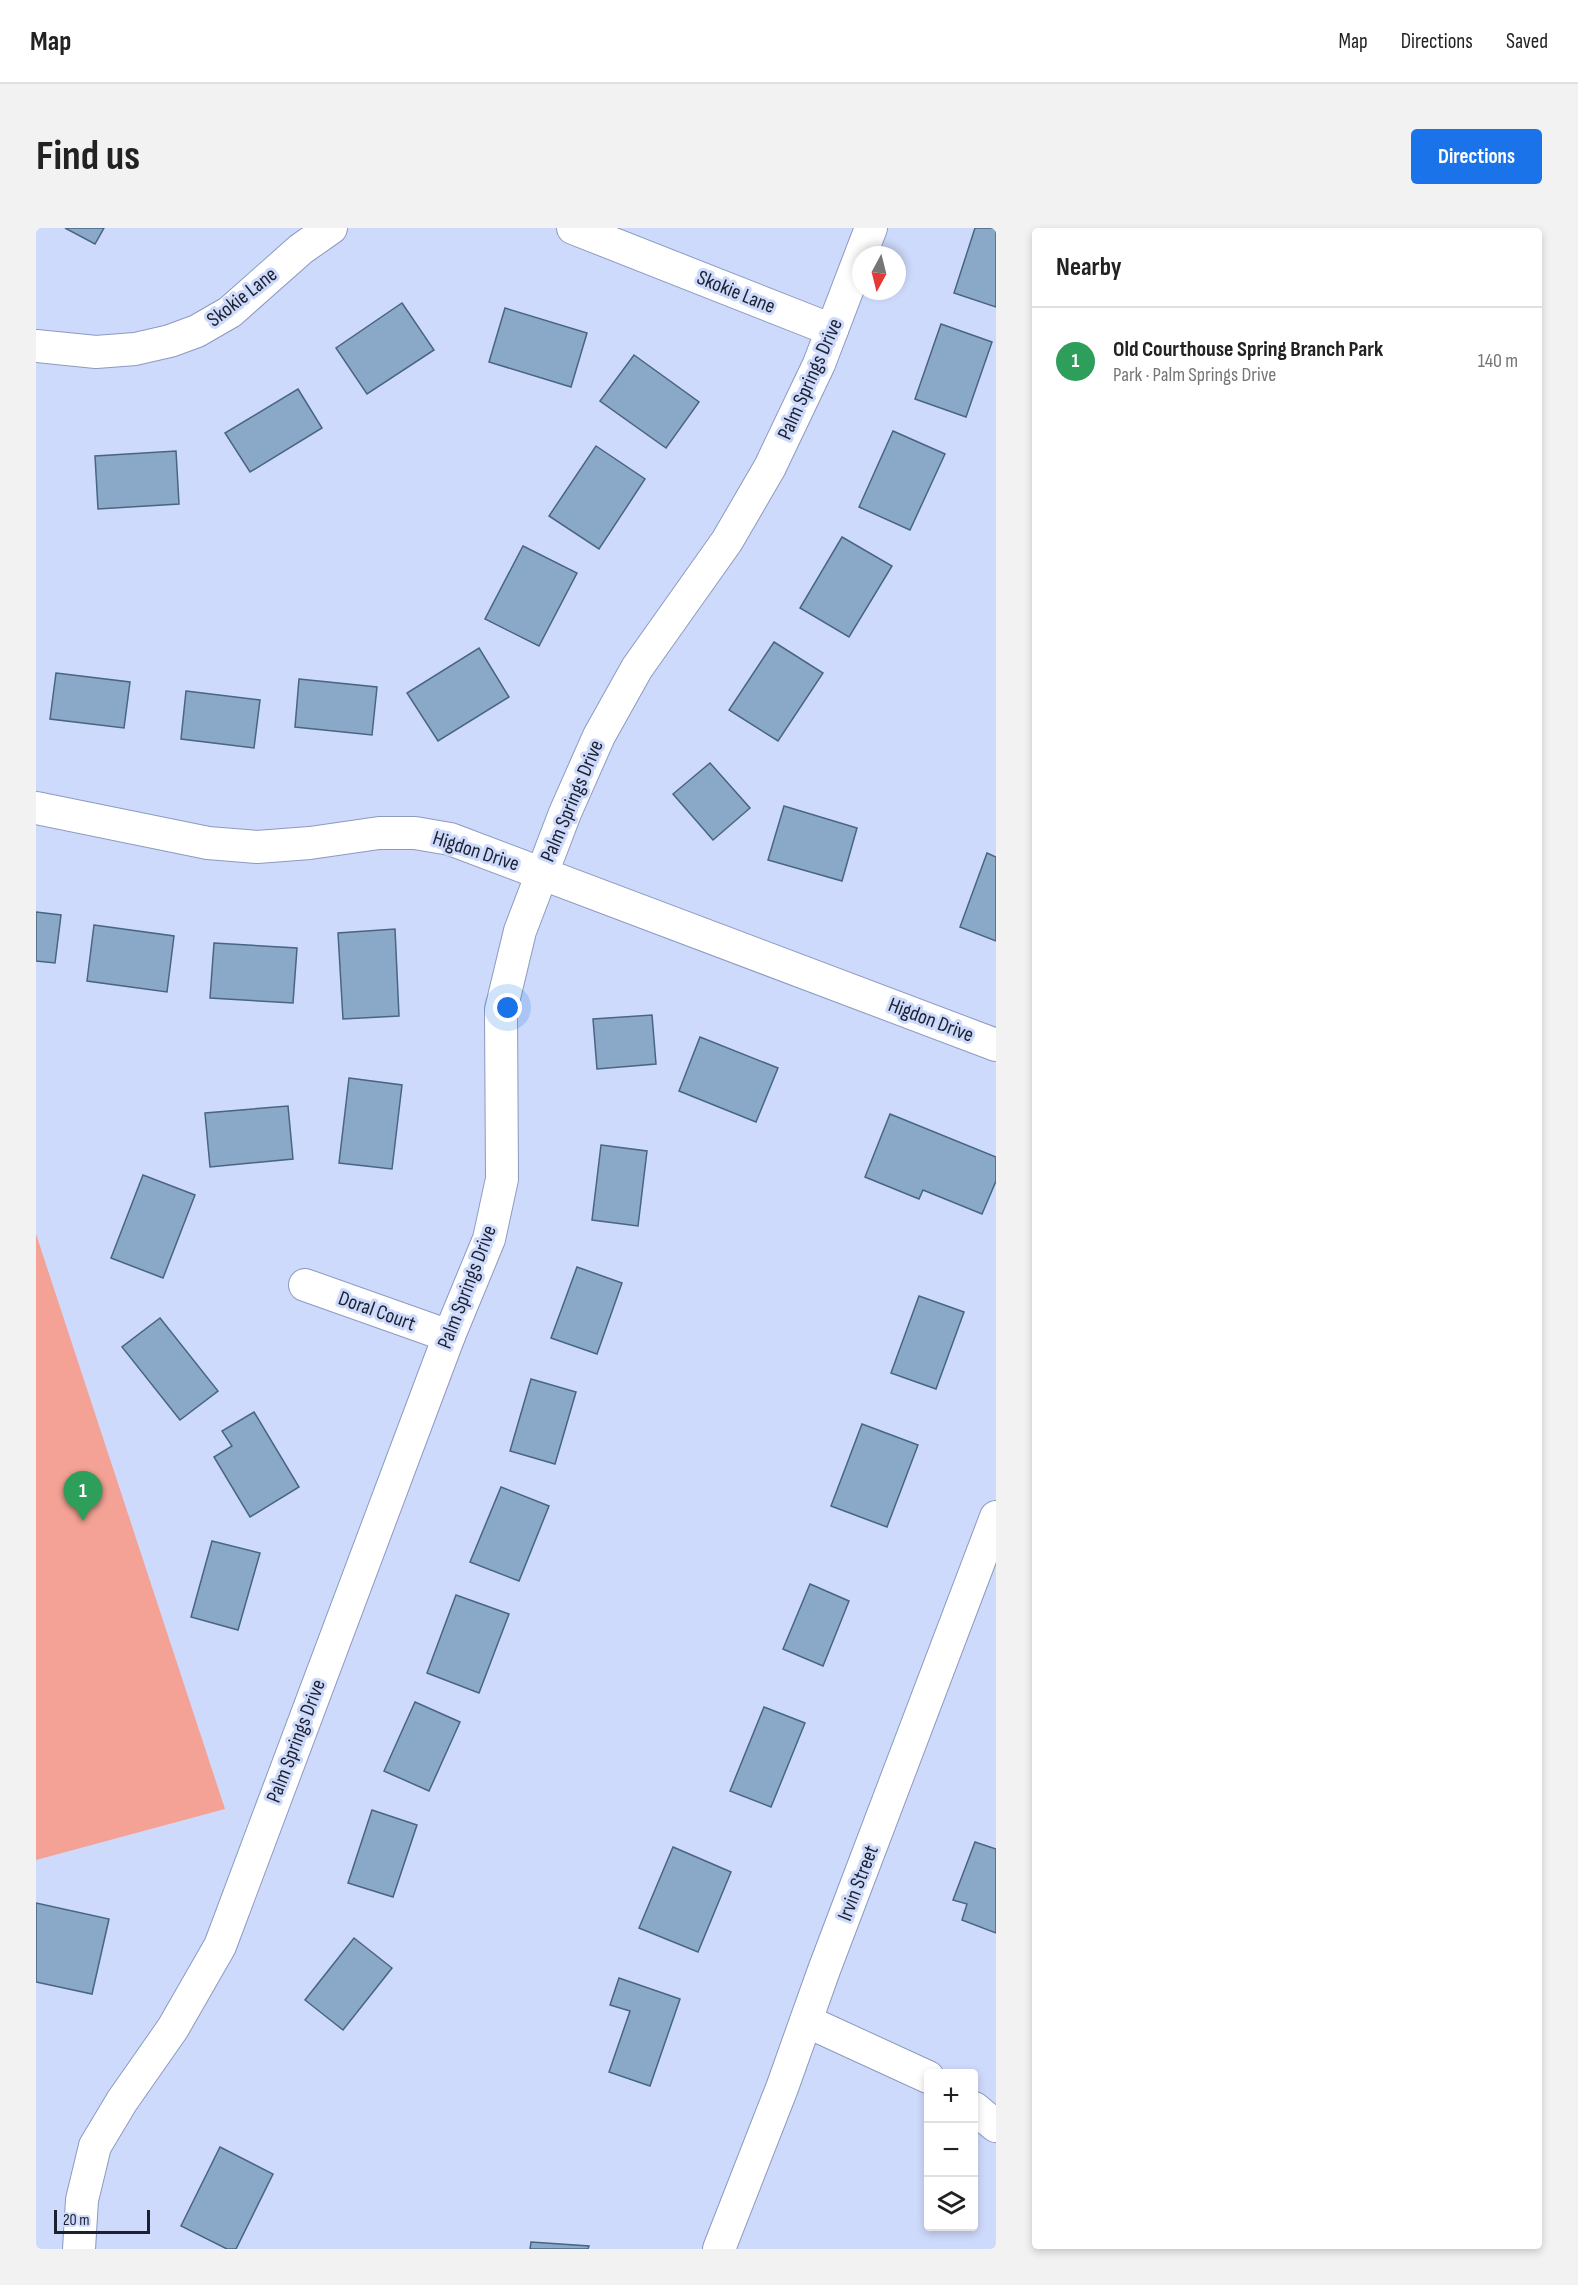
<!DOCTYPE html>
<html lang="en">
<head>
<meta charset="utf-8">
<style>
	body { margin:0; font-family:"Sofia Sans Condensed",sans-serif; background:#f2f2f2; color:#222 }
	.controls { position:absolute; right:18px; bottom:18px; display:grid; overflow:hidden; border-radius:6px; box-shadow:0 3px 9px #0003 }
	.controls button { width:54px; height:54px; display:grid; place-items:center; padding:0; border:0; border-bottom:2px solid #e0e0e0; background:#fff; color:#222; font:30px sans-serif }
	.compass { position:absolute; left:816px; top:18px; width:54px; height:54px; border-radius:50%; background:#fff; box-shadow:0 3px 9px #0003; rotate:187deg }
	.scale { position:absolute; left:18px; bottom:15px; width:96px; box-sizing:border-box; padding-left:6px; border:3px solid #1c2130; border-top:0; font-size:16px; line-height:21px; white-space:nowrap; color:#1c2130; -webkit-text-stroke:4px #cedafb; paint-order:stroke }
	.you { position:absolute; left:472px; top:780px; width:21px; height:21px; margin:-15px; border:4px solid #fff; border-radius:50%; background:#1a73e8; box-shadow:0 0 0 9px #1a73e833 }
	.badge { display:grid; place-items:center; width:39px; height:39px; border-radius:50%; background:#1a73e8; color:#fff; font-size:20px; font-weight:700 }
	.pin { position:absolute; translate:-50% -50px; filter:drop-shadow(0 2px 3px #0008) }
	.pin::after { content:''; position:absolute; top:32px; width:21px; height:18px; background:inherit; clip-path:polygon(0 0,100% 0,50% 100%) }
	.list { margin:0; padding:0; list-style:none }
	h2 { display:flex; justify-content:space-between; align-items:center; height:78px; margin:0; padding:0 24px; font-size:26px }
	h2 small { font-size:20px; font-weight:400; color:#767676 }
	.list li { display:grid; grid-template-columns:39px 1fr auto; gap:18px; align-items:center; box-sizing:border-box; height:108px; padding:0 24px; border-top:2px solid #e0e0e0 }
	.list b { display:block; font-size:22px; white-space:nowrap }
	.list p { margin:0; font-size:20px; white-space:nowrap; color:#767676 }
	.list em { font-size:20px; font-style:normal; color:#767676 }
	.icon { flex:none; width:33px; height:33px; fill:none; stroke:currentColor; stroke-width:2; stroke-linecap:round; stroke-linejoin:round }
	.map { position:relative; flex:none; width:960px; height:2021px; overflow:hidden; border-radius:6px }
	header { display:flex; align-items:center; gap:36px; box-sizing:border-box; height:84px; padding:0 30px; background:#fff; border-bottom:2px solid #e0e0e0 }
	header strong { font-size:28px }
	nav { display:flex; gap:33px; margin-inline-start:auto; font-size:21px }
	.intro { display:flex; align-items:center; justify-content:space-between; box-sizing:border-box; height:144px; padding:0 36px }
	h1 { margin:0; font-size:42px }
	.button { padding:15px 27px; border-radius:6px; background:#1a73e8; color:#fff; font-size:21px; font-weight:700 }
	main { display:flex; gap:36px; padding:0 36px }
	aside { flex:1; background:#fff; border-radius:6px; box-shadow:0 3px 9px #0003 }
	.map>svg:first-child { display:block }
	.green { fill:#f4a295 }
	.building { fill:#8aa9c9; stroke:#486582; stroke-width:1.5 }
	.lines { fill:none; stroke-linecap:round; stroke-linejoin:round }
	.minor-casing { stroke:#8c9ac0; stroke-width:34 }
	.minor { stroke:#fff; stroke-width:32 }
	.labels { text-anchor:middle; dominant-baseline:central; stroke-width:6; stroke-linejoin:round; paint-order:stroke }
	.street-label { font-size:21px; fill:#1c2130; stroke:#cedafb }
</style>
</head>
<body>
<header>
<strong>Map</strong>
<nav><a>Map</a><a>Directions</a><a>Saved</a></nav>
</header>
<div class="intro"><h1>Find us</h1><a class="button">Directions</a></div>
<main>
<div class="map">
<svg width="960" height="2021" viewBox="0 0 960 2021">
	<rect width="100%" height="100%" fill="#cedafb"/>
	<polygon class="green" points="0,1006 189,1581 0,1632"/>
	<g class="building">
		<polygon points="29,0 68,0 59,16"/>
		<polygon points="939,0 960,0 960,79 918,65"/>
		<polygon points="366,75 398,122 331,166 300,120"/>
		<polygon points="469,80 551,105 535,159 453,134"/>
		<polygon points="905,96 956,114 930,189 879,171"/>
		<polygon points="598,127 663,174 630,220 564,173"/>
		<polygon points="262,161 286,200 214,244 189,205"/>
		<polygon points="857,203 909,226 874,302 823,279"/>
		<polygon points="560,218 609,251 563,321 513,288"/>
		<polygon points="140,223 143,276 62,281 59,228"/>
		<polygon points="806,309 856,338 813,409 764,380"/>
		<polygon points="487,318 541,345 503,418 449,391"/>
		<polygon points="738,414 787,445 742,513 693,482"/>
		<polygon points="443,420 473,469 402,513 371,465"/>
		<polygon points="20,445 94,454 88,500 14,491"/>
		<polygon points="263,451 341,459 336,507 259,499"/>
		<polygon points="150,463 224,472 218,520 145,511"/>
		<polygon points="674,535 714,580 677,612 637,566"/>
		<polygon points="748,578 821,600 806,653 732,632"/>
		<polygon points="951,625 960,629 960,713 924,699"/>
		<polygon points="0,684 25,687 19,735 0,733"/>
		<polygon points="58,697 138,708 131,764 51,753"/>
		<polygon points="359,701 363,788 307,791 302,705"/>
		<polygon points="178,715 261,720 257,775 174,770"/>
		<polygon points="616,787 620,836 561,841 557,791"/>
		<polygon points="664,809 742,840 720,894 643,863"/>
		<polygon points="313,850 366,857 356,941 303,935"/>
		<polygon points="252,878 257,931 174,939 169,885"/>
		<polygon points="854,886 960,929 960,953 946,986 887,962 883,971 829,949"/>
		<polygon points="565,917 611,923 602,998 556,992"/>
		<polygon points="107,947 159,967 127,1050 75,1030"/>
		<polygon points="541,1039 586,1055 561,1126 515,1110"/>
		<polygon points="883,1068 928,1084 900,1161 855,1145"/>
		<polygon points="124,1090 182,1163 144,1192 86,1119"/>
		<polygon points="495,1151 540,1164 519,1236 474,1223"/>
		<polygon points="218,1184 263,1259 214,1289 178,1229 196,1218 186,1203"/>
		<polygon points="826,1196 882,1217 851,1299 795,1278"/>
		<polygon points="465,1259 513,1278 483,1353 434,1334"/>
		<polygon points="176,1313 224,1325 202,1402 155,1389"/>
		<polygon points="774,1356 813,1373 787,1438 747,1421"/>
		<polygon points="420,1367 473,1386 443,1465 391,1445"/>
		<polygon points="379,1474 424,1494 393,1563 348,1543"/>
		<polygon points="728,1479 769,1495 735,1579 694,1563"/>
		<polygon points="336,1582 381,1597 357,1669 312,1655"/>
		<polygon points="939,1614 960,1621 960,1705 926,1692 931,1676 917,1672"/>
		<polygon points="637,1619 695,1644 662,1724 603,1700"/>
		<polygon points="0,1675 73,1691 56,1766 0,1754"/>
		<polygon points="318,1710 356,1740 307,1802 269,1772"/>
		<polygon points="583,1750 644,1771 614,1858 573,1844 594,1783 574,1777"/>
		<polygon points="184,1919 237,1946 200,2021 191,2021 145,1998"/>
		<polygon points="495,2014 553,2018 552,2021 494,2021"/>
	</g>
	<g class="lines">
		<g class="minor-casing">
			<g id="minor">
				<polyline points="537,0 796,102"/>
				<polyline points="0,118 60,124 99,121 134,113 161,103 194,84 265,21 295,0"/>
				<polyline points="0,580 172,615 221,619 274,615 343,605 379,605 414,611 960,817"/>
				<polyline points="269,1057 413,1108"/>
				<polyline points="770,1793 892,1849"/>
				<polyline points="938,1880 960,1898"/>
				<polyline points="43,2021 46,1972 59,1918 86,1873 137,1800 184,1718 413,1108 453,1011 466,951 465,782 484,703 529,585 563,508 601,440 691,313 734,239 783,136 835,0"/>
				<polyline points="683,2021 746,1860 788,1742 960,1289"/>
			</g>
		</g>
		<use href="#minor" class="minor"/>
	</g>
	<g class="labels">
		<g class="street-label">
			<text transform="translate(700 64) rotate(22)">Skokie Lane</text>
			<text transform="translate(206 69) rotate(-38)">Skokie Lane</text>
			<text transform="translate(774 151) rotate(-66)">Palm Springs Drive</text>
			<text transform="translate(536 573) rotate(-67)">Palm Springs Drive</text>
			<text transform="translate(440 623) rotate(18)">Higdon Drive</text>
			<text transform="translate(895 792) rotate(21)">Higdon Drive</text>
			<text transform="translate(431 1059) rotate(-69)">Palm Springs Drive</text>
			<text transform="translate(341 1083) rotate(20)">Doral Court</text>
			<text transform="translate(260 1513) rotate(-69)">Palm Springs Drive</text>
			<text transform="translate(822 1655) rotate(-69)">Irvin Street</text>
		</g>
	</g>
</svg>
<div class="controls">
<button>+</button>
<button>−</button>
<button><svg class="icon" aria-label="layers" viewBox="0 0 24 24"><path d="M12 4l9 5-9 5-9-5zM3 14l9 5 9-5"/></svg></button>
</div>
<svg class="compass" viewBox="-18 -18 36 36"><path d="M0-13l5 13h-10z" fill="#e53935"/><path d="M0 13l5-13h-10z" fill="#767676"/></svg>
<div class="scale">20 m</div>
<div class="you"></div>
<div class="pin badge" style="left:47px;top:1293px;background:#2e9e5b">1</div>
</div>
<aside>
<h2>Nearby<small></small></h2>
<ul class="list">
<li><span class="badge" style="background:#2e9e5b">1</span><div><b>Old Courthouse Spring Branch Park</b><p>Park · Palm Springs Drive</p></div><em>140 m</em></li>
</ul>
</aside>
</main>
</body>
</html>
